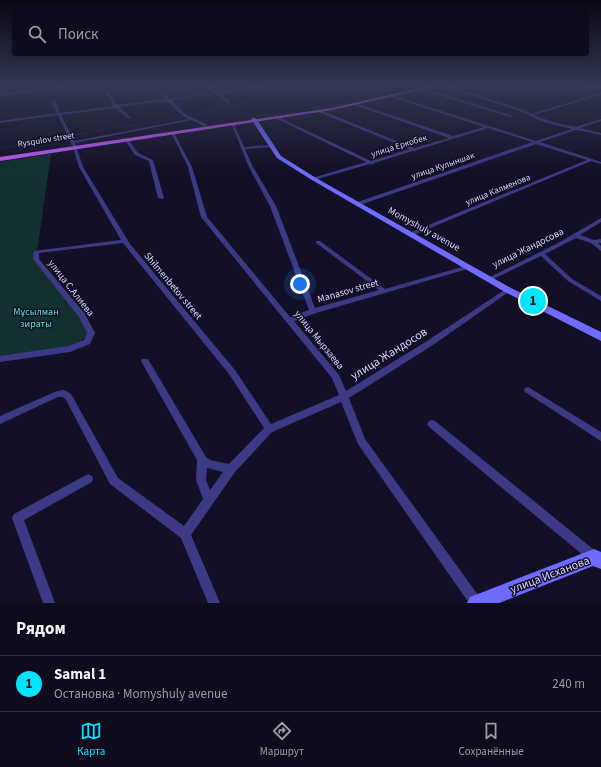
<!DOCTYPE html>
<html lang="ru">
<head>
<meta charset="utf-8">
<style>
	body { margin:0; font-family:"Source Sans 3",sans-serif; background:#1c1929; color:#f1f3f6 }
	.you { position:absolute; left:300px; top:284px; width:14px; height:14px; margin:-10px; border:3px solid #fff; border-radius:50%; background:#1a73e8; box-shadow:0 0 0 6px #1a73e833 }
	.badge { display:grid; place-items:center; width:26px; height:26px; border-radius:50%; background:#00e5ff; color:#111; font-size:13px; font-weight:700 }
	.pin { position:absolute; translate:-50% -50%; border:2px solid #fff; box-shadow:0 1px 4px #0006 }
	.list { margin:0; padding:0; list-style:none }
	h2 { display:flex; justify-content:space-between; align-items:center; height:52px; margin:0; padding:0 16px; font-size:17px }
	h2 small { font-size:13px; font-weight:400; color:#9b9ba3 }
	.list li { display:grid; grid-template-columns:26px 1fr auto; gap:12px; align-items:center; box-sizing:border-box; height:56px; padding:0 16px; border-top:1px solid #2e2b3b }
	.list b { display:block; font-size:15px; white-space:nowrap }
	.list p { margin:0; font-size:13px; white-space:nowrap; color:#9b9ba3 }
	.list em { font-size:13px; font-style:normal; color:#9b9ba3 }
	.icon { flex:none; width:22px; height:22px; fill:none; stroke:currentColor; stroke-width:2; stroke-linecap:round; stroke-linejoin:round }
	.map { position:relative; flex:none; width:601px; height:603px; overflow:hidden }
	.search { position:absolute; background:#0e0b1c; box-shadow:0 2px 6px #0003; left:12px; right:12px; top:12px; height:44px; display:flex; align-items:center; gap:10px; box-sizing:border-box; padding:0 14px; border-radius:4px; color:#9b9ba3; font-size:15px }
	.sheet { height:108px; background:#0e0b1c }
	nav { display:flex; justify-content:space-around; align-items:center; box-sizing:border-box; height:56px; border-top:1px solid #2e2b3b; background:#0e0b1c; font-size:11px; color:#9b9ba3 }
	nav a { display:grid; justify-items:center; gap:2px }
	nav .on { color:#00e5ff }
	.map>svg:first-child { display:block }
	.green { fill:#12302f }
	.lines { fill:none; stroke-linecap:round; stroke-linejoin:round }
	.stream { stroke:#0c2248; stroke-width:1 }
	.minor { fill:#3d3a85; fill-rule:evenodd }
	.secondary { fill:#6f6bff; fill-rule:evenodd }
	.primary { fill:#c25bff; fill-rule:evenodd }
	.labels { text-anchor:middle; dominant-baseline:central; stroke-width:3; stroke-linejoin:round; paint-order:stroke }
	.far-street-label { font-size:9px; fill:#d9d4ff; stroke:#130f26 }
	.street-label { font-size:10px; fill:#d9d4ff; stroke:#130f26 }
	.park-label { font-size:10px; fill:#5fe0c0; stroke:#130f26 }
	.near-street-label { font-size:12px; fill:#d9d4ff; stroke:#130f26 }
</style>
</head>
<body>
<div class="map">
<svg width="601" height="603" viewBox="0 0 601 603">
	<rect width="100%" height="100%" fill="#130f26"/>
	<polygon class="green" points="51,154 36,259 91,333 70,349 0,359 0,162"/>
	<g class="lines">
		<g class="stream">
			<polyline points="189,115 327,86"/>
			<polyline points="0,149 110,128 154,123 182,117"/>
		</g>
		<g class="minor">
			<polygon points="66,86 76,86 0,96 0,94"/>
			<path d="M 101,86 L 104,86 L 117,105 L 166,99 L 153,86 L 156,86 L 169,99 L 214,93 L 207,86 L 210,86 L 217,92 L 262,86 L 271,86 L 219,94 L 230,102 L 229,104 L 216,94 L 171,100 L 185,114 L 206,124 L 206,126 L 204,126 L 192,120 L 75,143 L 83,167 L 130,244 L 235,370 L 271,424 L 339,395 L 332,378 L 201,217 L 188,167 L 171,132 L 174,133 L 192,167 L 207,217 L 290,317 L 309,310 L 270,206 L 248,165 L 231,123 L 234,124 L 244,147 L 272,145 L 274,146 L 272,147 L 245,149 L 252,165 L 276,206 L 315,308 L 379,290 L 316,243 L 316,241 L 320,241 L 385,289 L 469,265 L 472,267 L 471,268 L 316,313 L 294,321 L 339,375 L 346,391 L 427,341 L 506,289 L 510,289 L 511,290 L 510,291 L 433,345 L 349,398 L 365,439 L 481,599 L 483,603 L 469,603 L 358,444 L 341,402 L 272,432 L 235,472 L 191,535 L 220,603 L 208,603 L 181,538 L 110,484 L 65,398 L 62,397 L 58,397 L 0,424 L 0,416 L 57,391 L 64,390 L 71,394 L 118,478 L 184,526 L 203,499 L 196,480 L 197,460 L 141,361 L 142,359 L 148,359 L 206,457 L 210,460 L 229,464 L 264,428 L 229,374 L 123,243 L 39,253 L 39,259 L 85,314 L 95,333 L 90,344 L 70,352 L 0,362 L 0,356 L 69,346 L 84,340 L 87,333 L 79,317 L 33,259 L 34,251 L 121,240 L 79,167 L 73,147 L 58,115 L 0,123 L 0,121 L 57,113 L 51,101 L 53,100 L 55,101 L 60,113 L 114,106 ZM 167,101 L 183,116 L 189,119 L 74,141 L 61,115 L 116,108 L 129,119 L 130,117 L 119,107 ZM 207,468 L 223,472 L 210,490 L 206,480 Z"/>
			<path d="M 444,86 L 449,86 L 527,111 L 531,114 L 601,93 L 601,95 L 533,115 L 556,123 L 576,127 L 601,119 L 601,121 L 580,128 L 601,133 L 601,135 L 576,130 L 540,142 L 601,162 L 601,164 L 591,161 L 411,236 L 408,234 L 409,233 L 587,160 L 536,144 L 357,206 L 354,204 L 355,203 L 532,142 L 488,128 L 417,150 L 416,151 L 413,151 L 374,163 L 374,164 L 370,164 L 314,180 L 312,179 L 312,178 L 366,162 L 273,117 L 276,116 L 371,161 L 410,149 L 318,112 L 318,110 L 320,110 L 414,148 L 449,138 L 355,105 L 355,103 L 453,136 L 484,127 L 388,96 L 391,95 L 536,141 L 572,129 C 556,125 538,122 525,113 Z"/>
			<polygon points="578,86 601,87 601,89 579,87"/>
			<polygon points="421,88 423,88 513,116 510,117 421,90"/>
			<polygon points="126,139 128,139 138,153 153,160 164,198 163,199 158,198 149,161 135,155 125,140"/>
			<polygon points="601,218 601,222 580,235 594,240 601,239 601,243 598,243 601,246 601,251 591,243 576,238 545,254 572,279 601,296 601,301 568,281 541,256 491,280 489,281 486,279 558,243"/>
			<polygon points="528,387 601,432 601,441 525,392 524,390 525,388"/>
			<polygon points="432,420 435,421 598,553 600,557 598,561 594,563 590,561 429,427 427,424 429,421"/>
			<polygon points="88,474 92,476 93,479 92,482 24,520 55,603 43,603 12,518 14,514"/>
		</g>
		<g class="secondary">
			<polygon points="252,118 256,118 281,156 316,178 511,288 601,332 601,341 505,292 312,180 277,158 251,119"/>
			<polygon points="594,549 601,552 601,569 593,566 499,603 467,603 470,597"/>
		</g>
		<polygon class="primary" points="429,86 438,86 332,110 0,161 0,157 332,108"/>
	</g>
	<linearGradient id="sky" x2="0" y2="1"><stop stop-color="#0a0815"/><stop offset="0.5" stop-color="#333752"/><stop offset="1" stop-color="#333752" stop-opacity="0"/></linearGradient>
	<rect width="601" height="171" fill="url(#sky)"/>
	<g class="labels">
		<g class="far-street-label">
			<text transform="translate(46 140) rotate(-9)">Rysqulov street</text>
			<text transform="translate(399 146) rotate(-17)">улица Еркобек</text>
			<text transform="translate(443 166) rotate(-19)">улица Кулыншак</text>
			<text transform="translate(498 190) rotate(-22)">улица Калменова</text>
		</g>
		<g class="street-label">
			<text transform="translate(424 229) rotate(29)">Momyshuly avenue</text>
			<text transform="translate(528 248) rotate(-26)">улица Жандосова</text>
			<text transform="translate(173 286) rotate(50)">Shilmenbetov street</text>
			<text transform="translate(71 288) rotate(52)">улица С.Алиева</text>
			<text transform="translate(348 291) rotate(-16)">Manasov street</text>
			<text transform="translate(319 340) rotate(51)">улица Мырзаева</text>
		</g>
		<g class="park-label">
			<text x="36" y="312">Мұсылман<tspan x="36" dy="12">зираты</tspan></text>
		</g>
		<g class="near-street-label">
			<text transform="translate(389 354) rotate(-32)">улица Жандосов</text>
			<text transform="translate(550 575) rotate(-21)">улица Исханова</text>
		</g>
	</g>
</svg>
<div class="you"></div>
<div class="pin badge" style="left:533px;top:301px">1</div>
<div class="search"><svg class="icon" aria-label="search" viewBox="0 0 24 24"><circle cx="10" cy="10" r="6"/><path d="M15 15l6 6"/></svg>Поиск</div>
</div>
<section class="sheet">
<h2>Рядом<small></small></h2>
<ul class="list">
<li><span class="badge">1</span><div><b>Samal 1</b><p>Остановка · Momyshuly avenue</p></div><em>240 m</em></li>
</ul>
</section>
<nav>
<a class="on"><svg class="icon" aria-label="map" viewBox="0 0 24 24"><path d="M3 6l6-2 6 2 6-2v14l-6 2-6-2-6 2zM9 4v14M15 6v14"/></svg>Карта</a>
<a><svg class="icon" aria-label="directions" viewBox="0 0 24 24"><path d="M12 3l9 9-9 9-9-9zM9 14v-3h6M13 9l2 2-2 2"/></svg>Маршрут</a>
<a><svg class="icon" aria-label="saved" viewBox="0 0 24 24"><path d="M7 4h10v16l-5-4-5 4z"/></svg>Сохранённые</a>
</nav>
</body>
</html>
